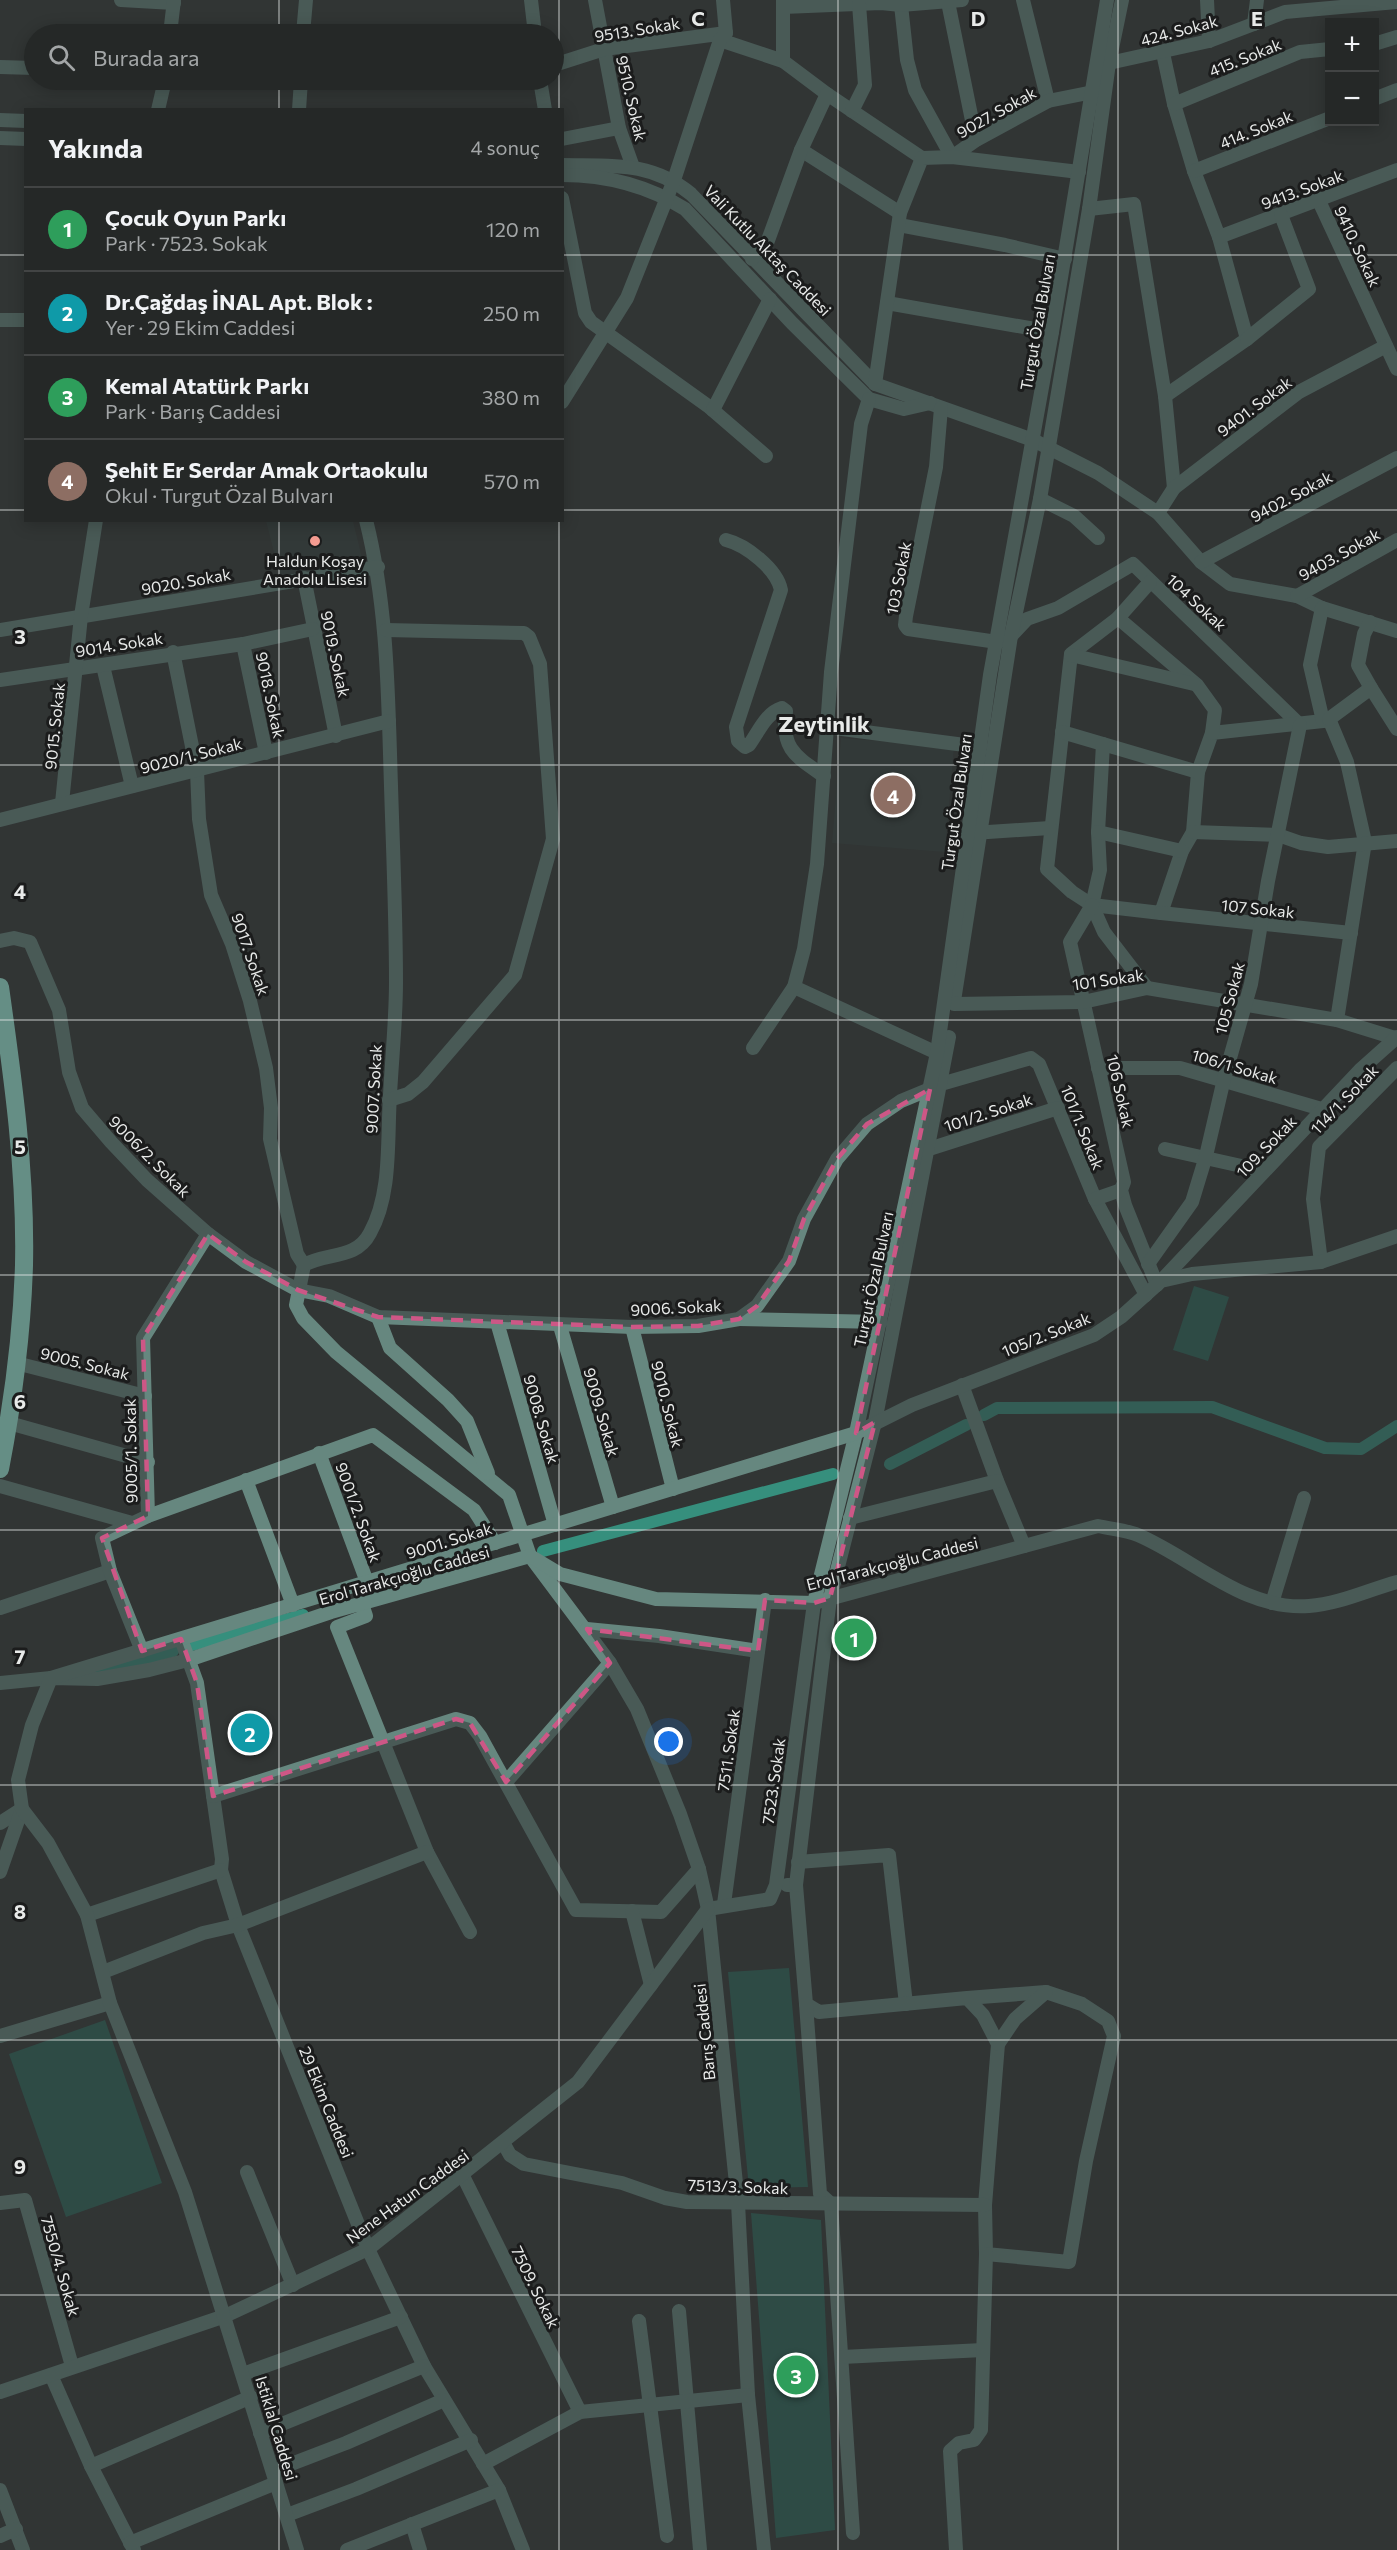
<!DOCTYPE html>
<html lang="tr">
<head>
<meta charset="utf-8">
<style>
	body { margin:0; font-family:Commissioner,sans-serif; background:#313433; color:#f1f3f6 }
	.controls { position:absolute; right:18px; top:18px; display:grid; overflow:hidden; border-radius:0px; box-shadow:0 3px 15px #0003 }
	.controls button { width:54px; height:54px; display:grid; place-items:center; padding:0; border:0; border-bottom:2px solid #424444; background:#252827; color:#f1f3f6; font:30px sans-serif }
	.you { position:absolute; left:669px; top:1742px; width:21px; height:21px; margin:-15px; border:4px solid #fff; border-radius:50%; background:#1a73e8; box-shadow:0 0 0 9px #1a73e833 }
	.badge { display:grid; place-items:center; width:39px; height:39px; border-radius:50%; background:#f59c91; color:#fff; font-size:20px; font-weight:700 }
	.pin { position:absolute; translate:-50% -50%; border:3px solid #fff; box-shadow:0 2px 6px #0006 }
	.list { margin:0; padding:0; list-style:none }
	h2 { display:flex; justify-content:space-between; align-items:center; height:78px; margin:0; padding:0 24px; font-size:26px }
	h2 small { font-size:20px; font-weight:400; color:#a3a6a7 }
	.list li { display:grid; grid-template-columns:39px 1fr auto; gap:18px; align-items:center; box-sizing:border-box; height:84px; padding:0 24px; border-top:2px solid #424444 }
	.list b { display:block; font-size:22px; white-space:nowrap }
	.list p { margin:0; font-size:20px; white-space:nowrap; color:#a3a6a7 }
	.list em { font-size:20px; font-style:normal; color:#a3a6a7 }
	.icon { flex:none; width:33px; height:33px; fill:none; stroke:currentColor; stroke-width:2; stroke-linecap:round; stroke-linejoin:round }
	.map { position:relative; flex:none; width:1397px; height:2550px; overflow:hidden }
	.search { position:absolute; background:#252827; box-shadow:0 3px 15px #0003; left:24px; top:24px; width:540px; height:66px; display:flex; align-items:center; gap:15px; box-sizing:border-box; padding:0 21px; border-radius:33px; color:#a3a6a7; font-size:22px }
	.panel { position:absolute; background:#252827; box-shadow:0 3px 15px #0003; left:24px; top:108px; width:540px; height:414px; border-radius:0px }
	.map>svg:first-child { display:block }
	.built { fill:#343f3c }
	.green { fill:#2c665a }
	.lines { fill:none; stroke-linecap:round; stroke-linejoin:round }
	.canal { stroke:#368f7d; stroke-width:12 }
	.minor { stroke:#66877f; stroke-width:14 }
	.highway { stroke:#a5fbe7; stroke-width:18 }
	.marked { fill:none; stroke:#cd5786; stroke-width:4.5; stroke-dasharray:12 8; stroke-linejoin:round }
	.grid { fill:none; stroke:#e8eae9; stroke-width:1.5; stroke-opacity:0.55 }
	.poi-dot { fill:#f59c91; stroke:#1b1c1c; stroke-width:2 }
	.labels { text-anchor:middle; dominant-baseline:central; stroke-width:6; stroke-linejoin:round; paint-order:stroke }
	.street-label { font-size:16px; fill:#e8eae9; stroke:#1b1c1c }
	.poi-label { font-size:16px; fill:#e8eae9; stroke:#1b1c1c }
	.district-label { font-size:22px; font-weight:bold; fill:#e8eae9; stroke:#1b1c1c }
	.grid-label { font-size:20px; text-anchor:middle; font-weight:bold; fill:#e8eae9; stroke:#1b1c1c; stroke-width:6; stroke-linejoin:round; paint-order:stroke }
</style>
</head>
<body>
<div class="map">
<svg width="1397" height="2550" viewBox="0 0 1397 2550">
	<rect width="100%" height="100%" fill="#313534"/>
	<g class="built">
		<polygon points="266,521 353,521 363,562 280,576"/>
		<polygon points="841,738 954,747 945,852 832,843"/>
	</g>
	<g class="green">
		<polygon points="1194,1286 1229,1297 1208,1361 1173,1350"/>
		<polygon points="789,1968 808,2187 749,2188 728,1972"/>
		<polygon points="105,2020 162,2183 66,2217 9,2054"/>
		<polygon points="751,2213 821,2220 835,2530 776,2538"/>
	</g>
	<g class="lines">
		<g class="canal">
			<polyline points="984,1415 997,1408 1212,1407 1325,1448 1361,1449 1397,1426"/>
			<polyline points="890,1464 966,1425"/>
			<polyline points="543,1551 833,1474"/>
			<polyline points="192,1645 303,1615"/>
			<polyline points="87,1675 173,1651"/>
		</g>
		<g class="minor">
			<polyline points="121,0 174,3"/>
			<polyline points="531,0 535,34"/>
			<polyline points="595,0 619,128 633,167"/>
			<polyline points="1023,0 1048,101"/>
			<polyline points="1207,0 1209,41"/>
			<polyline points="948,2 976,140"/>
			<polyline points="901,5 907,60 915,90 952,157 976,140 1048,101 1093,92"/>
			<polyline points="783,7 881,3 901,5 962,0"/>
			<polyline points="1254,24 1257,0"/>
			<polyline points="170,34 174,0"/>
			<polyline points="303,34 306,0"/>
			<polyline points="720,40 783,61 827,94 922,158"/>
			<polyline points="1374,44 1397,37"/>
			<polyline points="1163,53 1174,104 1194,171 1219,237 1247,339 1165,396"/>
			<polyline points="783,61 783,0"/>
			<polyline points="1109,63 1209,41 1285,12 1397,2"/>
			<polyline points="554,65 604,49 726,33"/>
			<polyline points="0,67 34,68"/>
			<polyline points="540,80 545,110"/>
			<polyline points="1374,99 1397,90"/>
			<polyline points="1174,104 1300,52 1330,49"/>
			<polyline points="158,110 165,80"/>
			<polyline points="299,110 301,80"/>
			<polyline points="852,111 865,85 859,4"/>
			<polyline points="0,120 26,121"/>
			<polyline points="0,138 26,139"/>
			<polyline points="562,139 619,128"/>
			<polyline points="801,150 900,213"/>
			<path d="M 562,165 C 611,166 651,161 691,194 L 875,384 L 1033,440 L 1098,473 L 1158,513 L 1201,562 L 1230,584 L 1297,596 L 1322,608 L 1397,631"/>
			<polyline points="1194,171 1330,118"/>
			<path d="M 562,175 C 607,175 648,186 685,209 L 792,323 L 869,399 L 904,409 L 930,403"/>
			<polyline points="562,198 585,313 591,322 708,406 766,456"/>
			<polyline points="1319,201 1397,369"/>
			<polyline points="1089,209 1134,204 1165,396 1174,488"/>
			<polyline points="899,225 1005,245 1065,259"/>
			<polyline points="1219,237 1397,170"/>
			<polyline points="752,259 767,243 801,150 827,94"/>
			<polyline points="887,303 1052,332"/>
			<polyline points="0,320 26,320"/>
			<polyline points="1247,339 1309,289 1281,215"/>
			<polyline points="875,384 900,213 922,158 952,157 1079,172"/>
			<polyline points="562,402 627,298 674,180 720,40 726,33 723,0"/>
			<polyline points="941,408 936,467 906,616 905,625 908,629 997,642 1011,636 1027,619 1058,608 1133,564 1300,725"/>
			<polyline points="713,410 770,299"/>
			<polyline points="1040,499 1074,516 1098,538"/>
			<polyline points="1158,513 1174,488 1299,392 1386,346"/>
			<path d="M 366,520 C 388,608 388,696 391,786 C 393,851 396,917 396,982 C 396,1019 392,1057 390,1095 C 387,1139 392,1194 370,1233 C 356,1260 327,1252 304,1265 L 296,1305 L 303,1318 L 336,1352 L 509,1495 L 530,1556 L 610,1663 L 637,1709 L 680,1814 L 699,1869 L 708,1909 L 738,2203 L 748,2395 L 764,2550"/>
			<path d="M 726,540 C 746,545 777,569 781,590 L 736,727 L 738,741 L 745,747 L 749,745 C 759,731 766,713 782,708 L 786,711 C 781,749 795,756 824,776"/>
			<polyline points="1201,562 1397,458"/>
			<polyline points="304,578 336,736"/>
			<polyline points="1150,582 1118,618 1071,654 1047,869 1072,892 1092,905 1161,913 1182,851 1193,832 1198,772 1212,733 1323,721"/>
			<polyline points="1297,596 1397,540"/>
			<polyline points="1322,608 1310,665 1323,721 1329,719 1347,762 1365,842 1337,1020 1395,1038"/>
			<polyline points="1118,618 1197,685 1215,710 1212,733"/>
			<polyline points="1370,622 1364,634 1358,665 1371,688"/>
			<polyline points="0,630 378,567"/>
			<polyline points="386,630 524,633 529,637 540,664 553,839 515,975 423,1082 408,1094 389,1100"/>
			<polyline points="243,644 266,753"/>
			<polyline points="173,652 197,771 199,819 211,895 232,944 250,1001 266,1068 271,1108 270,1139 297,1254 304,1265"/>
			<polyline points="1071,655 1194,684"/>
			<polyline points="103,666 132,786"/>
			<polyline points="0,680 243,644 313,629"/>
			<polyline points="1329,719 1371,688 1397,729"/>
			<polyline points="827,727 980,747"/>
			<polyline points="1062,732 1198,772"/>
			<polyline points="1103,744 1098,832 1100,870 1092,905 1104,932 1147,988"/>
			<polyline points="62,803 81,616 96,520"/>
			<polyline points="0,820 389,721"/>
			<polyline points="1098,832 1182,851"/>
			<polyline points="1193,832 1278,835 1301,843 1328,847 1397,841"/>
			<polyline points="973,833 1050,828"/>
			<polyline points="1092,905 1070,942 1124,1182 1121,1190 1125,1205 1157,1285"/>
			<polyline points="1161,913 1351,933"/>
			<polyline points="0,941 14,938 30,942 59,1010 69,1072 82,1108 111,1142 147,1180 208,1234 246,1262 298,1290 329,1296 378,1317 632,1327 698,1326 739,1319 757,1306 789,1261 804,1219 837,1159 867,1124 901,1101 930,1089"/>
			<polyline points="794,987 937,1053"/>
			<polyline points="954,1001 1011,636 1040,499 1089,209 1109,63 1122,0"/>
			<polyline points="954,1004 1083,1002 1147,988 1337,1020"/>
			<polyline points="753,1048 794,987 804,949 817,864 831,672 861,424 869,399"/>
			<polyline points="1098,1068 1180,1068 1325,1110"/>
			<polyline points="941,1084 1031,1058 1039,1064 1095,1199 1146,1295"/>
			<polyline points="929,1149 1058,1108"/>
			<polyline points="1165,1149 1264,1171"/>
			<polyline points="1095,1199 1121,1190"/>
			<polyline points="1321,1262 1313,1199 1319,1147 1397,1068"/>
			<polyline points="1148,1264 1192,1202 1206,1156 1224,1079 1251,984 1268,881 1300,725"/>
			<polyline points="1161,1281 1360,1070 1397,1037"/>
			<polyline points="378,1317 390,1348 448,1400 467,1421 488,1473"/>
			<polyline points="739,1319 881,1322"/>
			<polyline points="497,1322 555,1525"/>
			<polyline points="560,1326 613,1507"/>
			<polyline points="632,1327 673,1489"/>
			<polyline points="16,1363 145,1396"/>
			<polyline points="962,1385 997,1481 1024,1546"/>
			<polyline points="9,1423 148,1462"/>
			<polyline points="319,1453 367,1582"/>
			<polyline points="246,1480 293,1605"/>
			<polyline points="0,1486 132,1523"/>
			<polyline points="148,1516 143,1338 208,1234"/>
			<polyline points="850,1518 997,1481"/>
			<polyline points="1272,1603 1304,1498"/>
			<polyline points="362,1604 366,1616 337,1627 427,1852 470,1932"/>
			<polyline points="0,1608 110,1571"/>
			<polyline points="587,1629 659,1636 758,1651"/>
			<polyline points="181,1639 197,1683 222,1859 221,1870 238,1925 368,2249 424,2366 499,2490 523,2550"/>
			<polyline points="142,1651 110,1571 102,1538 148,1516 373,1435 474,1510 495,1543"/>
			<path d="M 0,1683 L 51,1678 L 97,1679 L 149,1670 L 188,1660 L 331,1612 L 530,1556 L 560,1574 L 656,1599 L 814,1603 L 1098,1526 C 1111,1529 1126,1530 1138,1535 C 1194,1559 1244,1611 1309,1606 C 1339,1604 1368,1590 1397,1582"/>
			<polyline points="506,1782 610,1663"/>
			<polyline points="213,1796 456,1719 470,1723 480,1736 576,1910 661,1912 699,1869"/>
			<polyline points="0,1823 22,1809"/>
			<polyline points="798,1862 889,1855 906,2004"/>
			<polyline points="0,1872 22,1809"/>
			<polyline points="787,1885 796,1885 806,2004 819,2012 967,1998 983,2015 998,2044 985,2205 986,2254 1069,2262 1086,2161 1114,2036 1108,2021 1082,2004 1046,1992 967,1998"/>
			<polyline points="796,1885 830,1598 875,1422 949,1037"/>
			<polyline points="724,1904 765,1600"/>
			<polyline points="708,1909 770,1899 776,1885 814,1603 856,1433 937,1053 990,675 1052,332 1107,0"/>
			<polyline points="632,1911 651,1985"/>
			<polyline points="87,1915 221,1870"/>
			<polyline points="103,1972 203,1933 238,1925 427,1852"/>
			<polyline points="806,2004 820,2194 831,2204 853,2533"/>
			<polyline points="0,2036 110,2003"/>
			<polyline points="998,2044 1015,2019 1046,1992"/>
			<polyline points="504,2144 510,2155 524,2164 622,2183 665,2198 687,2202 985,2205"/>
			<polyline points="247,2172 293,2285"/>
			<polyline points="463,2176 580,2412"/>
			<polyline points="0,2203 25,2200 72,2366"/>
			<polyline points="679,2311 700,2550"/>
			<polyline points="639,2321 667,2536"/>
			<polyline points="842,2357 983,2350"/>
			<polyline points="243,2374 401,2317"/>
			<polyline points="51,2375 91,2466 134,2550"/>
			<polyline points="0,2392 225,2316 368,2249 578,2082 708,1909"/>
			<polyline points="260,2433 424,2366"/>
			<polyline points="483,2464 580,2412 748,2395"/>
			<polyline points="91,2466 251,2397"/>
			<polyline points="273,2471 346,2443 444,2400"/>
			<polyline points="0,2490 23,2550"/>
			<polyline points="287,2515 356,2489 471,2440"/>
			<polyline points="412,2524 420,2550"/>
			<polyline points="0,2536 16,2529"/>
			<polyline points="130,2543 276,2483"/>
			<polyline points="297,2550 185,2192 110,2003 87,1915 48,1843 22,1809 18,1780 32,1725 51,1678 856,1433 912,1405 1094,1335 1121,1317 1161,1281 1192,1274 1321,1262 1397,1236"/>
			<polyline points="347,2550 499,2490"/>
			<polyline points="956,2550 950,2451 959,2443 974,2440 981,2430 986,2254"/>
		</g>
		<path class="highway" d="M 0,987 C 13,1079 26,1172 24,1265 C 22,1333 13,1402 0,1469"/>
	</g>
	<path d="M0 0H1397V2550H0ZM 930,1089 L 856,1433 L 875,1422 L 830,1598 L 814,1603 L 765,1600 L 758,1651 L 587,1629 L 610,1663 L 506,1782 L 470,1723 L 456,1719 L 213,1796 L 197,1683 L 181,1639 L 142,1651 L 102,1538 L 148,1516 L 143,1338 L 208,1234 L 246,1262 L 298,1290 L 378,1317 L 632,1327 L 698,1326 L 739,1319 L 757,1306 L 789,1261 L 804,1219 L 837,1159 L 867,1124 Z" fill="#313534" fill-opacity=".55" fill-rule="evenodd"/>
	<path class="marked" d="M 930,1089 L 856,1433 L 875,1422 L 830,1598 L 814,1603 L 765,1600 L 758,1651 L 587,1629 L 610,1663 L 506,1782 L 470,1723 L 456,1719 L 213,1796 L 197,1683 L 181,1639 L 142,1651 L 102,1538 L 148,1516 L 143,1338 L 208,1234 L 246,1262 L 298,1290 L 378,1317 L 632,1327 L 698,1326 L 739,1319 L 757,1306 L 789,1261 L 804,1219 L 837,1159 L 867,1124 Z"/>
	<path class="grid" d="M 279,0 L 279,34M 559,0 L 559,110M 838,0 L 838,2550M 1118,0 L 1118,2550M 279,80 L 279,110M 0,255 L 26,255M 562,255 L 1397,255M 0,510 L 26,510M 562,510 L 1397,510M 279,520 L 279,2550M 559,520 L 559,2550M 0,765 L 1397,765M 0,1020 L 1397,1020M 0,1275 L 1397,1275M 0,1530 L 1397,1530M 0,1785 L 1397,1785M 0,2040 L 1397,2040M 0,2295 L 1397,2295"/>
	<circle class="poi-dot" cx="315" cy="541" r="6"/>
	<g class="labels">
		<g class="street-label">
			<text transform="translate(637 29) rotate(-9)">9513. Sokak</text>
			<text transform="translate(1179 30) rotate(-15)">424. Sokak</text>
			<text transform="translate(1245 57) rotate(-22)">415. Sokak</text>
			<text transform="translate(632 98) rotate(77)">9510. Sokak</text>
			<text transform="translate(996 112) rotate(-29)">9027. Sokak</text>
			<text transform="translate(1256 129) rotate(-22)">414. Sokak</text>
			<text transform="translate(1302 189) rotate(-20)">9413. Sokak</text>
			<text transform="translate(1358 246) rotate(65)">9410. Sokak</text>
			<text transform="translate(768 250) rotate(46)">Vali Kutlu Aktaş Caddesi</text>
			<text transform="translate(1037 322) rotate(-80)">Turgut Özal Bulvarı</text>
			<text transform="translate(1254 406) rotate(-37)">9401. Sokak</text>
			<text transform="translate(1291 496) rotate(-28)">9402. Sokak</text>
			<text transform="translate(1339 554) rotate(-29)">9403. Sokak</text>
			<text transform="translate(898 578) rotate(-79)">103 Sokak</text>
			<text transform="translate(186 581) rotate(-10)">9020. Sokak</text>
			<text transform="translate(1197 602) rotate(43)">104 Sokak</text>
			<text transform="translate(119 644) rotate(-9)">9014. Sokak</text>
			<text transform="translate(336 654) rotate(78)">9019. Sokak</text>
			<text transform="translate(271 695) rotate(78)">9018. Sokak</text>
			<text transform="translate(54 726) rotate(-84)">9015. Sokak</text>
			<text transform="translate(191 755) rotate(-14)">9020/1. Sokak</text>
			<text transform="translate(956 802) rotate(-82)">Turgut Özal Bulvarı</text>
			<text transform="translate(1258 908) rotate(6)">107 Sokak</text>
			<text transform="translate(251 954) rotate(71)">9017. Sokak</text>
			<text transform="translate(1108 979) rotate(-8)">101 Sokak</text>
			<text transform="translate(1229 998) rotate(-75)">105 Sokak</text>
			<text transform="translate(1235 1066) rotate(16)">106/1 Sokak</text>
			<text transform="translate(373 1089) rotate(-87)">9007. Sokak</text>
			<text transform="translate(1121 1091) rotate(77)">106 Sokak</text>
			<text transform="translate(1344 1099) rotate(-46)">114/1. Sokak</text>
			<text transform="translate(988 1112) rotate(-18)">101/2. Sokak</text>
			<text transform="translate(1083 1127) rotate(68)">101/1. Sokak</text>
			<text transform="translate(1266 1146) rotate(-46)">109. Sokak</text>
			<text transform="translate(150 1156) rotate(45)">9006/2. Sokak</text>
			<text transform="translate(873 1279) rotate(-78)">Turgut Özal Bulvarı</text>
			<text transform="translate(676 1307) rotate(-3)">9006. Sokak</text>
			<text transform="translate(1046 1334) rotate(-22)">105/2. Sokak</text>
			<text transform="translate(85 1363) rotate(14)">9005. Sokak</text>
			<text transform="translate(668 1404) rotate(76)">9010. Sokak</text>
			<text transform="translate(602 1412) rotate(74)">9009. Sokak</text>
			<text transform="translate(542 1419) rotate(74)">9008. Sokak</text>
			<text transform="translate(130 1451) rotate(-91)">9005/1. Sokak</text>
			<text transform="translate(359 1512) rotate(70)">9001/2. Sokak</text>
			<text transform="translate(449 1540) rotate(-17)">9001. Sokak</text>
			<text transform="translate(892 1563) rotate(-14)">Erol Tarakçıoğlu Caddesi</text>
			<text transform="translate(404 1575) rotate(-16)">Erol Tarakçıoğlu Caddesi</text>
			<text transform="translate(728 1750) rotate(-82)">7511. Sokak</text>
			<text transform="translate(773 1781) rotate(-82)">7523. Sokak</text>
			<text transform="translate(704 2032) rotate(-96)">Barış Caddesi</text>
			<text transform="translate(327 2102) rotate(68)">29 Ekim Caddesi</text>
			<text transform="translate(738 2186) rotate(2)">7513/3. Sokak</text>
			<text transform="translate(407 2196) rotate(-36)">Nene Hatun Caddesi</text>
			<text transform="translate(61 2266) rotate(74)">7550/4. Sokak</text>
			<text transform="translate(536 2287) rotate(64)">7509. Sokak</text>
			<text transform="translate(277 2428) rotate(73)">Istiklal Caddesi</text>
		</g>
		<g class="poi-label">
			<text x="315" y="560">Haldun Koşay<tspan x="315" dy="18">Anadolu Lisesi</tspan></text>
		</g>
		<g class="district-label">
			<text x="824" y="723">Zeytinlik</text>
		</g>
	</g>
	<g class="grid-label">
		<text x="698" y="26">C</text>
		<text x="978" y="26">D</text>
		<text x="1257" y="26">E</text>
		<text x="20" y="644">3</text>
		<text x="20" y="899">4</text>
		<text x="20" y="1154">5</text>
		<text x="20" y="1409">6</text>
		<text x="20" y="1664">7</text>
		<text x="20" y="1919">8</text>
		<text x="20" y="2174">9</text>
	</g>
</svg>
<div class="controls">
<button>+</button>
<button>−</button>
</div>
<div class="you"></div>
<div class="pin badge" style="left:854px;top:1638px;background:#2e9e5b">1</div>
<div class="pin badge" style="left:250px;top:1733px;background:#0f9aa8">2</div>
<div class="pin badge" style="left:796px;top:2375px;background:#2e9e5b">3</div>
<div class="pin badge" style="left:893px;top:795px;background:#8d6e63">4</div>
<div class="search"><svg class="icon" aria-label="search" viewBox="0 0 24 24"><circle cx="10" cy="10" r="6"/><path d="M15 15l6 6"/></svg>Burada ara</div>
<section class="panel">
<h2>Yakında<small>4 sonuç</small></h2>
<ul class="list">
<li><span class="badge" style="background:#2e9e5b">1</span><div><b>Çocuk Oyun Parkı</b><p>Park · 7523. Sokak</p></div><em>120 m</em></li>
<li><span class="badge" style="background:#0f9aa8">2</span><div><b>Dr.Çağdaş İNAL Apt. Blok :</b><p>Yer · 29 Ekim Caddesi</p></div><em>250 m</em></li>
<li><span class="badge" style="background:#2e9e5b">3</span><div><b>Kemal Atatürk Parkı</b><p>Park · Barış Caddesi</p></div><em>380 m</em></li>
<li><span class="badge" style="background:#8d6e63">4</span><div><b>Şehit Er Serdar Amak Ortaokulu</b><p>Okul · Turgut Özal Bulvarı</p></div><em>570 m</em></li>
</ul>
</section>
</div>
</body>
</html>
